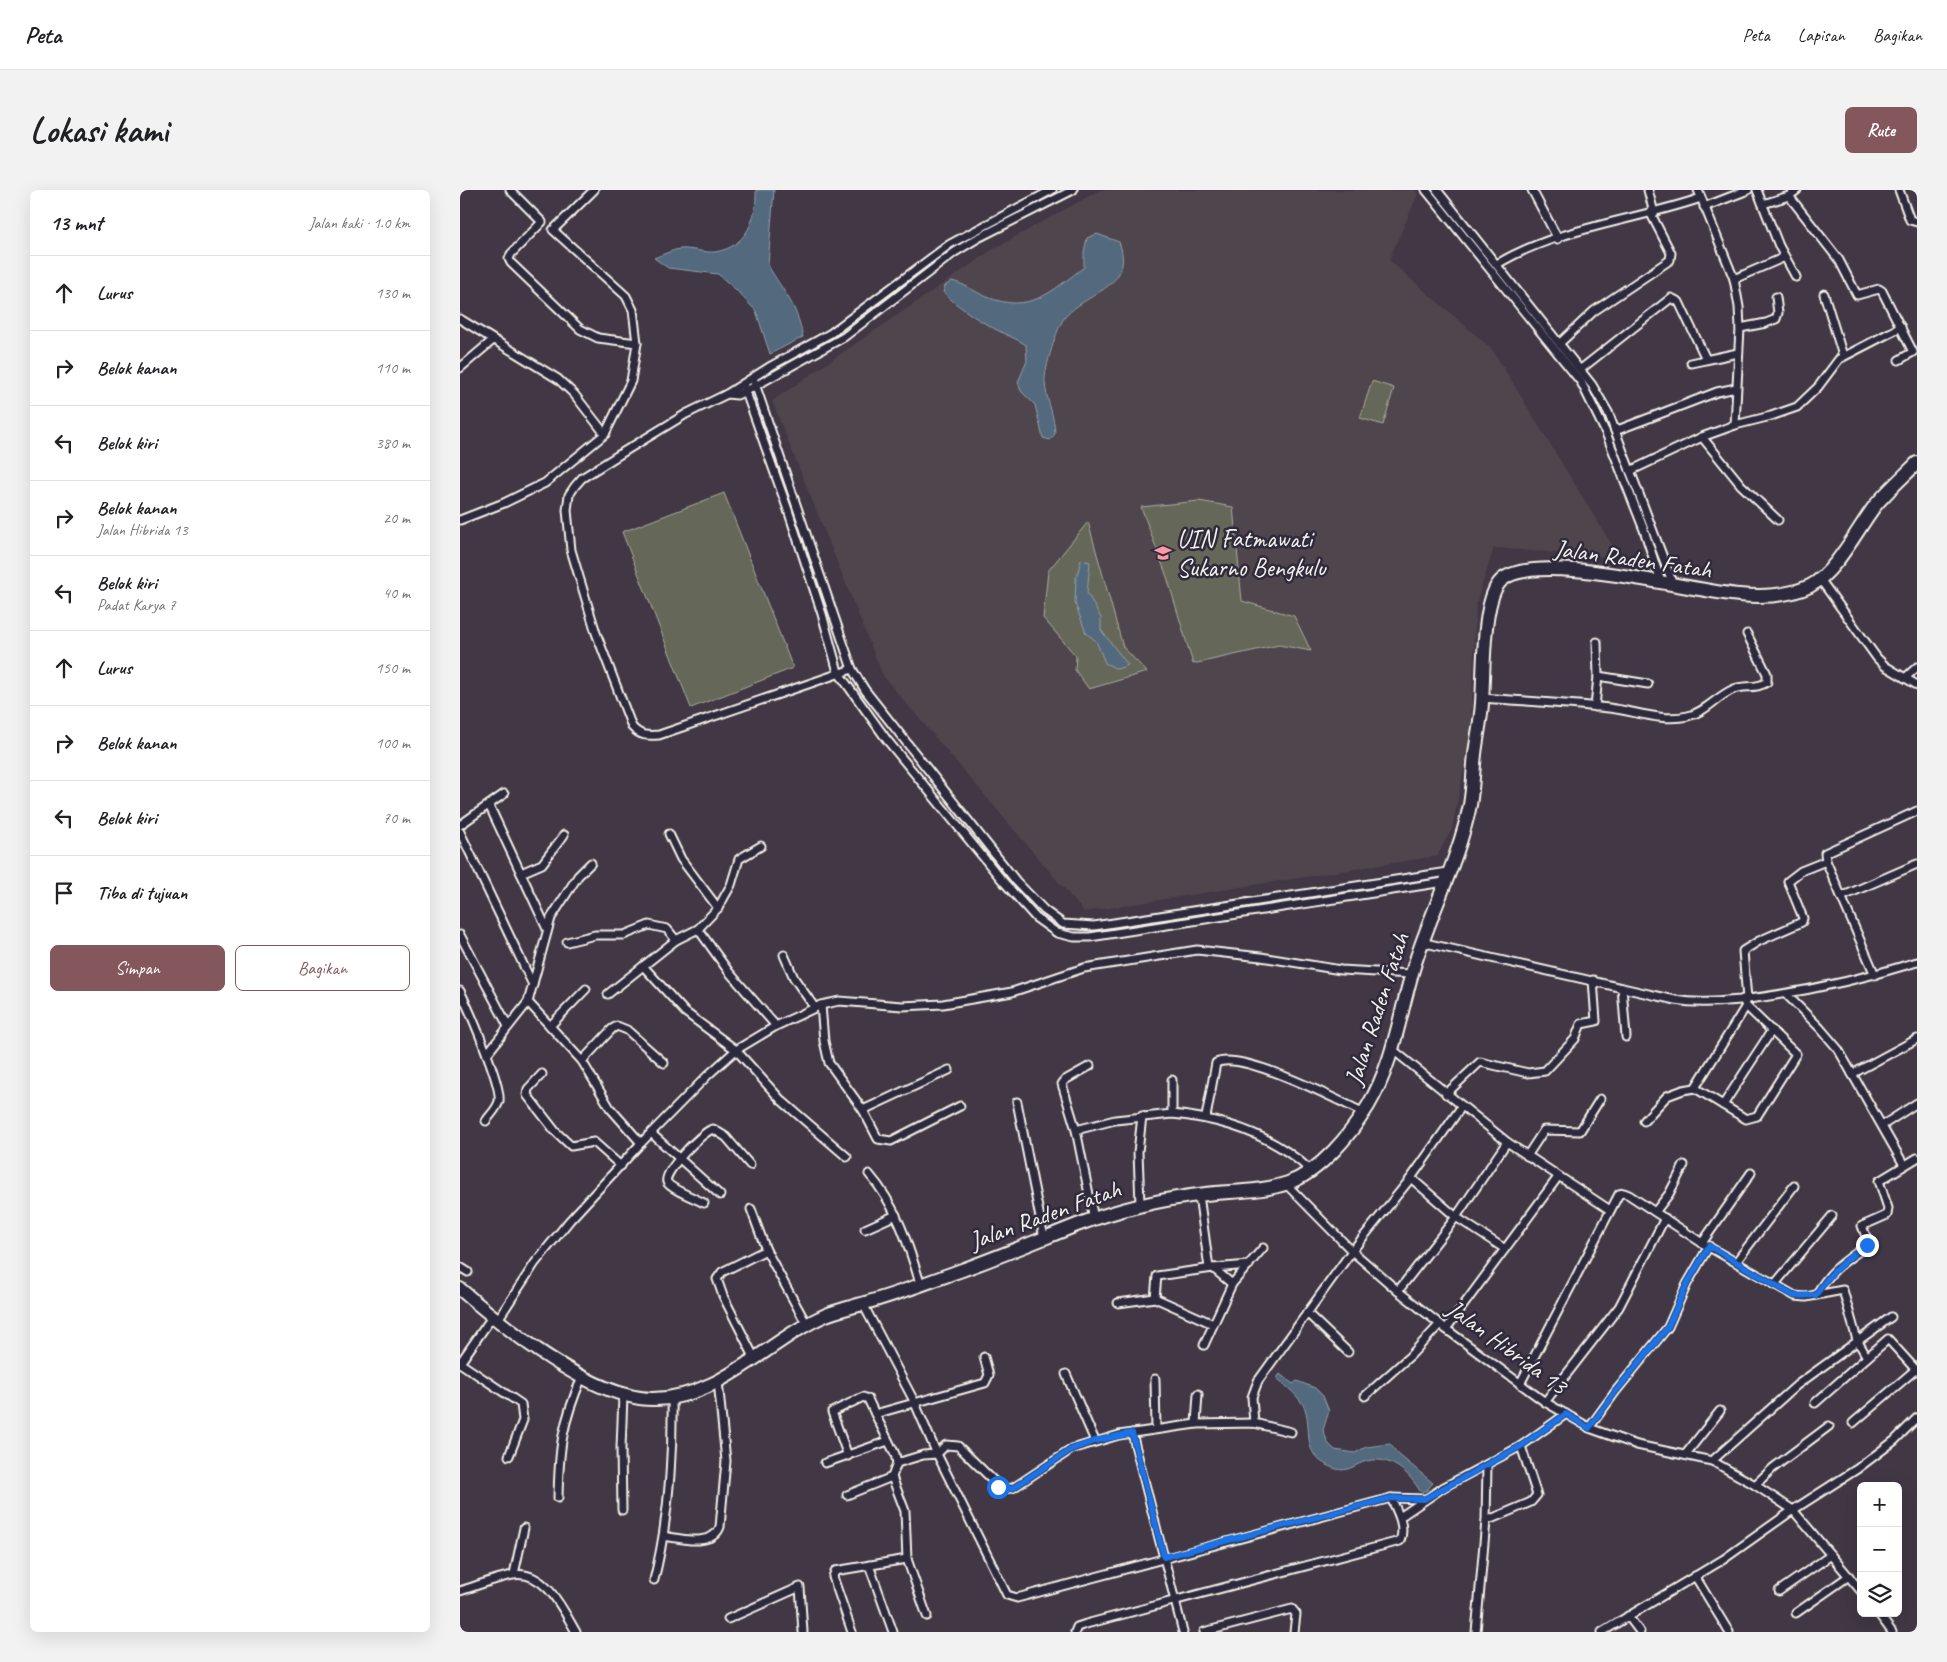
<!DOCTYPE html>
<html lang="id">
<head>
<meta charset="utf-8">
<style>
	body { margin:0; font-family:Caveat,sans-serif; background:#f2f2f2; color:#202124 }
	.controls { position:absolute; right:15px; bottom:15px; display:grid; overflow:hidden; border-radius:8px; box-shadow:0 5px 20px #0002 }
	.controls button { width:45px; height:45px; display:grid; place-items:center; padding:0; border:0; border-bottom:1px solid #e0e0e0; background:#fff; color:#202124; font:25px sans-serif }
	.stop { position:absolute; width:15px; height:15px; margin:-11px; border:4px solid #1a73e8; border-radius:50%; background:#fff }
	.stop.end { background:#1a73e8; border-color:#fff; box-shadow:0 1px 5px #0008 }
	.list { margin:0; padding:0; list-style:none }
	h2 { display:flex; justify-content:space-between; align-items:center; height:65px; margin:0; padding:0 20px; font-size:21px }
	h2 small { font-size:16px; font-weight:400; color:#757577 }
	.list li { display:grid; grid-template-columns:32px 1fr auto; gap:15px; align-items:center; box-sizing:border-box; height:75px; padding:0 20px; border-top:1px solid #e0e0e0 }
	.list b { display:block; font-size:19px; white-space:nowrap }
	.list p { margin:0; font-size:16px; white-space:nowrap; color:#757577 }
	.list em { font-size:16px; font-style:normal; color:#757577 }
	.actions { display:flex; gap:10px; padding:15px 20px }
	.actions a { flex:1; padding:11px 0; border:1px solid #84575d; border-radius:8px; text-align:center; font-size:18px; color:#84575d }
	.actions .main { background:#84575d; color:#fff }
	.icon { flex:none; width:28px; height:28px; fill:none; stroke:currentColor; stroke-width:2; stroke-linecap:round; stroke-linejoin:round }
	.map { position:relative; flex:none; width:1457px; height:1442px; overflow:hidden; border-radius:8px }
	header { display:flex; align-items:center; gap:30px; box-sizing:border-box; height:70px; padding:0 25px; background:#fff; border-bottom:1px solid #e0e0e0 }
	header strong { font-size:24px }
	nav { display:flex; gap:28px; margin-inline-start:auto; font-size:18px }
	.intro { display:flex; align-items:center; justify-content:space-between; box-sizing:border-box; height:120px; padding:0 30px }
	h1 { margin:0; font-size:35px }
	.button { padding:12px 22px; border-radius:8px; background:#84575d; color:#fff; font-size:18px; font-weight:700 }
	main { display:flex; gap:30px; padding:0 30px }
	aside { flex:1; background:#fff; border-radius:8px; box-shadow:0 5px 20px #0002 }
	.map>svg:first-child { display:block }
	.built { fill:#50444e }
	.green { fill:#656859; stroke:#acaca0 }
	.water { fill:#53697e; stroke:#939fa8 }
	.lines { fill:none; stroke-linecap:round; stroke-linejoin:round }
	.street-casing { stroke:#f4f1e8; stroke-width:11 }
	.highway-casing { stroke:#f4f1e8; stroke-width:16 }
	.street { stroke:#2f2a3d; stroke-width:7 }
	.highway { stroke:#2f2a3d; stroke-width:12 }
	.route { stroke:#1a73e8; stroke-width:6 }
	.labels { text-anchor:middle; dominant-baseline:central; stroke-width:5; stroke-linejoin:round; paint-order:stroke }
	.poi-label { font-size:25px; fill:#f4f1e8; stroke:#2f2a3d; text-anchor:start }
	.street-label { font-size:25px; fill:#f4f1e8; stroke:#2f2a3d }
</style>
</head>
<body>
<header>
<strong>Peta</strong>
<nav><a>Peta</a><a>Lapisan</a><a>Bagikan</a></nav>
</header>
<div class="intro"><h1>Lokasi kami</h1><a class="button">Rute</a></div>
<main>
<aside>
<h2>13 mnt<small>Jalan kaki · 1.0 km</small></h2>
<ul class="list">
<li><svg class="icon" aria-label="ahead" viewBox="0 0 24 24"><path d="M12 20V5M6 11l6-6 6 6"/></svg><div><b>Lurus</b></div><em>130 m</em></li>
<li><svg class="icon" aria-label="right" viewBox="0 0 24 24"><path d="M7 20v-9h11M14 6l5 5-5 5"/></svg><div><b>Belok kanan</b></div><em>110 m</em></li>
<li><svg class="icon" aria-label="left" viewBox="0 0 24 24"><path d="M17 20v-9H6M10 6l-5 5 5 5"/></svg><div><b>Belok kiri</b></div><em>380 m</em></li>
<li><svg class="icon" aria-label="right" viewBox="0 0 24 24"><path d="M7 20v-9h11M14 6l5 5-5 5"/></svg><div><b>Belok kanan</b><p>Jalan Hibrida 13</p></div><em>20 m</em></li>
<li><svg class="icon" aria-label="left" viewBox="0 0 24 24"><path d="M17 20v-9H6M10 6l-5 5 5 5"/></svg><div><b>Belok kiri</b><p>Padat Karya 7</p></div><em>40 m</em></li>
<li><svg class="icon" aria-label="ahead" viewBox="0 0 24 24"><path d="M12 20V5M6 11l6-6 6 6"/></svg><div><b>Lurus</b></div><em>150 m</em></li>
<li><svg class="icon" aria-label="right" viewBox="0 0 24 24"><path d="M7 20v-9h11M14 6l5 5-5 5"/></svg><div><b>Belok kanan</b></div><em>100 m</em></li>
<li><svg class="icon" aria-label="left" viewBox="0 0 24 24"><path d="M17 20v-9H6M10 6l-5 5 5 5"/></svg><div><b>Belok kiri</b></div><em>70 m</em></li>
<li><svg class="icon" aria-label="arrive" viewBox="0 0 24 24"><path d="M6 21V4h12l-3 4 3 4H6"/></svg><div><b>Tiba di tujuan</b></div></li>
</ul>
<div class="actions"><a class="main">Simpan</a><a>Bagikan</a></div>
</aside>
<div class="map">
<svg width="1457" height="1442" viewBox="0 0 1457 1442">
	<rect width="100%" height="100%" fill="#413745"/>
	<filter id="ink" filterUnits="userSpaceOnUse"><feTurbulence type="fractalNoise" baseFrequency=".02" numOctaves="2"/><feDisplacementMap in="SourceGraphic" scale="10" xChannelSelector="R" yChannelSelector="G"/><feConvolveMatrix kernelMatrix="1 2 1 2 8 2 1 2 1" color-interpolation-filters="sRGB"/></filter>
	<g filter="url(#ink)">
		<polygon class="built" points="640,0 955,0 958,4 929,70 1032,159 1160,368 1034,358 1016,414 1011,544 992,639 977,666 624,722 423,486 312,211 535,58"/>
		<g class="green">
			<polygon points="912,191 934,198 923,235 900,228"/>
			<polygon points="264,303 333,478 231,518 162,342"/>
			<polygon points="739,311 773,317 782,411 834,426 851,461 819,455 733,474 707,387 681,317"/>
			<polygon points="628,332 663,457 687,482 629,499 615,480 616,466 583,428 588,381"/>
		</g>
		<g class="water">
			<path d="M 296,0 L 314,0 L 308,75 C 324,104 336,111 343,147 L 310,164 L 296,121 L 277,101 L 258,84 L 208,78 L 194,68 C 202,65 212,60 220,59 C 231,58 244,63 255,62 C 287,57 297,28 296,0 Z"/>
			<path d="M 637,44 L 659,52 C 676,97 628,101 605,127 C 597,136 584,180 585,192 C 586,210 595,226 595,244 L 590,250 L 583,248 L 575,215 L 561,201 L 558,192 L 567,171 L 566,155 C 559,150 553,148 545,144 C 524,134 500,119 483,102 L 485,96 L 492,91 C 505,94 515,102 527,107 C 570,124 591,102 624,77 L 624,62 L 627,48 Z"/>
			<polygon points="621,370 630,372 627,403 641,428 641,440 668,475 657,479 645,473 636,451 626,443 615,413 616,389"/>
			<path d="M 820,1184 L 833,1194 L 837,1191 L 855,1198 L 863,1206 L 869,1221 L 863,1240 L 868,1253 L 875,1260 L 895,1263 L 906,1257 L 930,1254 L 938,1264 L 973,1293 L 966,1301 L 960,1301 C 950,1284 933,1268 912,1270 C 891,1273 889,1288 865,1274 C 842,1261 852,1239 845,1219 C 840,1206 826,1197 817,1188 Z"/>
		</g>
		<g class="lines">
			<g class="street-casing">
				<g id="street">
					<polyline points="134,0 93,40 166,106 173,120 177,153"/>
					<polyline points="966,0 1121,192 1146,243 1184,340 1201,392"/>
					<polyline points="977,0 1132,195 1148,222 1213,394"/>
					<polyline points="1072,0 1098,49"/>
					<polyline points="1188,0 1194,23"/>
					<polyline points="1238,0 1274,89 1279,117 1280,138 1275,235 1242,247"/>
					<polyline points="1297,0 1319,56 1336,87"/>
					<polyline points="1439,0 1450,30 1457,32"/>
					<polyline points="1329,6 1379,70 1397,105 1419,99 1422,101 1453,162 1439,170"/>
					<polyline points="1303,14 1329,6 1337,0"/>
					<polyline points="1244,17 1288,0"/>
					<path d="M 1037,74 C 1100,37 1174,31 1241,8"/>
					<polyline points="1274,89 1325,67"/>
					<polyline points="1364,104 1383,166"/>
					<polyline points="0,129 98,189 114,204 145,244"/>
					<polyline points="1280,138 1306,133 1316,129 1318,123 1316,107"/>
					<polyline points="1100,153 1134,121 1210,70 1211,63 1191,24"/>
					<polyline points="1231,173 1278,163"/>
					<polyline points="0,178 33,150"/>
					<polyline points="1121,179 1211,108 1219,112 1246,169"/>
					<polyline points="293,188 392,479 405,500 556,691 584,720 603,734 634,736 988,682"/>
					<polyline points="283,194 328,320 362,424 378,482 427,550 542,690 576,728 597,743 614,747 630,747 984,692"/>
					<polyline points="267,204 277,205 286,201 384,147 495,62 518,48 613,0"/>
					<polyline points="1275,235 1311,226 1337,217 1358,197 1379,169 1441,137"/>
					<polyline points="1155,241 1257,202 1276,198"/>
					<polyline points="1170,281 1242,247 1281,295 1318,330"/>
					<polyline points="0,330 44,313 85,293 145,244 171,191 177,153 138,148 120,139 51,73 49,69 51,64 82,32 50,0"/>
					<polyline points="1360,389 1417,468 1425,476 1457,495"/>
					<polyline points="1137,452 1138,486"/>
					<path d="M 392,479 L 199,545 C 187,546 180,546 172,537 L 136,443 L 111,360 L 107,320 L 109,305 L 115,296 L 122,288 L 165,261 L 226,224 L 267,204 L 311,176 L 371,143 L 490,54 L 592,0"/>
					<polyline points="1445,488 1457,477"/>
					<path d="M 1022,508 C 1064,511 1107,513 1149,518 C 1175,521 1201,532 1228,526 C 1246,522 1257,506 1274,499 C 1284,495 1298,499 1307,492 L 1307,484 L 1287,444"/>
					<polyline points="1135,517 1138,486 1188,494"/>
					<polyline points="29,615 87,739"/>
					<polyline points="0,635 44,604"/>
					<polyline points="0,642 73,795"/>
					<polyline points="209,644 221,669 258,718"/>
					<polyline points="301,656 279,669 271,695 258,718 238,739 269,782 316,836"/>
					<polyline points="61,683 82,674 104,645"/>
					<polyline points="1381,707 1457,674"/>
					<polyline points="0,745 48,836"/>
					<polyline points="107,752 135,745 164,745 189,735 207,739 216,750"/>
					<path d="M 961,752 L 1215,810 C 1237,814 1257,812 1280,810 C 1340,803 1399,790 1457,772"/>
					<polyline points="324,765 334,788 355,818"/>
					<polyline points="183,776 225,822 276,860 321,910 387,967"/>
					<polyline points="1415,785 1366,671 1365,663 1457,621"/>
					<polyline points="1162,798 1166,847"/>
					<path d="M 0,801 C 9,819 42,895 39,911 C 37,919 30,925 26,931"/>
					<polyline points="148,804 216,750 238,739"/>
					<polyline points="1326,804 1360,838 1378,859 1444,975"/>
					<polyline points="1287,809 1283,761 1299,751 1342,732 1343,728 1328,691 1341,681 1366,671"/>
					<polyline points="68,812 122,871 150,918 181,953"/>
					<polyline points="361,815 364,851 369,873 403,920 418,949 431,951 500,916"/>
					<polyline points="90,836 126,799"/>
					<polyline points="932,859 1047,952 1150,1020"/>
					<polyline points="27,864 68,812 91,728 118,686 131,673"/>
					<polyline points="122,871 152,839 157,836 167,840 204,873"/>
					<polyline points="630,876 605,890 602,894 616,940 634,1029"/>
					<polyline points="82,884 68,899 67,905 95,941 111,956 134,952 161,976"/>
					<polyline points="1392,884 1457,849"/>
					<polyline points="1235,898 1286,816"/>
					<polyline points="986,904 1020,872 1068,883 1085,881 1115,849 1121,834 1136,831 1133,790"/>
					<polyline points="557,912 584,1048"/>
					<polyline points="1263,915 1312,840"/>
					<polyline points="403,920 489,880"/>
					<path d="M 712,924 C 764,929 812,944 850,980"/>
					<path d="M 746,927 L 756,873 C 781,860 878,910 904,923"/>
					<polyline points="1184,931 1207,906 1223,900 1235,898 1286,929 1297,926 1336,864 1286,816 1283,809"/>
					<polyline points="1423,935 1457,913"/>
					<polyline points="616,940 655,930 712,924 712,890"/>
					<polyline points="191,943 260,1005"/>
					<polyline points="1067,966 1084,940 1120,941 1140,909"/>
					<polyline points="1291,983 1242,1053 1335,1106 1346,1107 1383,1100 1397,1150 1407,1167"/>
					<path d="M 409,984 C 437,1016 448,1054 460,1093"/>
					<polyline points="826,994 892,1061 938,1101 986,1139 1085,1212 1132,1239 1177,1255 1252,1271 1295,1295 1333,1320 1401,1401"/>
					<polyline points="739,1005 749,1078"/>
					<path d="M 244,1013 C 237,1009 210,999 207,992 C 202,983 243,941 253,939 L 266,947 L 290,975"/>
					<polyline points="680,1014 678,962 682,926"/>
					<polyline points="291,1019 306,1060 347,1135"/>
					<polyline points="1195,1022 1209,1004 1224,975"/>
					<polyline points="405,1039 436,1025"/>
					<polyline points="1045,1059 996,1027 1047,952"/>
					<polyline points="1276,1072 1334,996"/>
					<polyline points="0,1077 8,1082"/>
					<polyline points="753,1078 789,1075"/>
					<polyline points="1314,1095 1372,1026"/>
					<polyline points="938,1101 996,1027 951,988"/>
					<path d="M 1356,1105 C 1372,1078 1384,1072 1409,1054 L 1402,1036 L 1427,1025 L 1428,1018 L 1419,991 L 1457,968"/>
					<polyline points="658,1113 695,1108"/>
					<polyline points="403,1114 454,1211 477,1264 486,1255 498,1256 542,1299 553,1298 612,1259 659,1245 736,1234 794,1233 831,1242"/>
					<polyline points="847,1123 888,1162"/>
					<polyline points="37,1131 75,1073 110,1030 181,953 248,885 276,860 316,836 361,815 379,811 442,816 483,814 552,802 624,778 737,760 801,767 881,780 951,784"/>
					<polyline points="753,1134 695,1108 697,1086 753,1078 772,1094"/>
					<polyline points="986,1139 1098,987"/>
					<polyline points="744,1155 772,1094 803,1058"/>
					<polyline points="294,1167 263,1106 257,1089 262,1082 306,1060"/>
					<polyline points="0,1173 61,1214 63,1230 49,1266"/>
					<polyline points="0,1173 32,1127"/>
					<polyline points="606,1184 635,1251"/>
					<polyline points="695,1189 696,1239"/>
					<polyline points="1060,1194 1159,1004 1164,1003 1169,1005 1242,1053"/>
					<polyline points="905,1206 950,1166 980,1134"/>
					<polyline points="1085,1212 1159,1117 1205,1028"/>
					<polyline points="1355,1213 1428,1149 1457,1181"/>
					<polyline points="794,1233 792,1207 798,1191 892,1061 951,988 1002,916"/>
					<polyline points="1393,1233 1455,1180"/>
					<polyline points="736,1234 738,1204"/>
					<polyline points="1129,1238 1156,1201 1208,1137 1227,1094 1249,1056"/>
					<polyline points="672,1243 723,1442"/>
					<polyline points="1225,1265 1260,1221"/>
					<polyline points="388,1266 372,1222 403,1207 408,1209 415,1224"/>
					<polyline points="1252,1271 1337,1195 1431,1127"/>
					<polyline points="365,1273 428,1251"/>
					<path d="M 437,1273 L 463,1265 L 477,1264 L 547,1405 L 557,1408 L 931,1308 C 937,1321 946,1336 940,1351 L 626,1434 L 617,1437 L 615,1442"/>
					<polyline points="1295,1295 1313,1278 1369,1236"/>
					<polyline points="387,1305 432,1287"/>
					<path d="M 98,1308 C 99,1257 102,1234 122,1187"/>
					<polyline points="931,1308 964,1309"/>
					<polyline points="162,1320 161,1258 163,1206"/>
					<polyline points="940,1327 984,1297 1061,1256 1106,1224"/>
					<polyline points="1026,1331 1071,1312 1077,1305 1061,1256"/>
					<path d="M 204,1346 C 222,1349 252,1357 260,1337 L 266,1271 L 258,1191"/>
					<polyline points="409,1375 433,1442"/>
					<polyline points="54,1384 64,1338"/>
					<polyline points="1235,1386 1269,1442"/>
					<path d="M 194,1390 C 209,1330 213,1270 212,1207"/>
					<path d="M 0,1401 C 17,1396 35,1388 53,1385 C 85,1379 103,1420 116,1442"/>
					<polyline points="1319,1401 1371,1365"/>
					<polyline points="1336,1423 1389,1386"/>
					<polyline points="1418,1423 1432,1442"/>
					<polyline points="467,1426 447,1369 445,1321 432,1287 437,1273 435,1264 415,1224 525,1193 529,1185 524,1167"/>
					<polyline points="1168,1426 1180,1442"/>
					<polyline points="268,1429 340,1397 343,1442"/>
					<polyline points="392,1442 373,1387 375,1381 447,1369"/>
					<polyline points="744,1442 832,1419 836,1424 834,1442"/>
					<polyline points="1016,1442 1026,1331 1027,1275"/>
					<polyline points="1142,1442 1264,1369 1333,1320 1397,1279 1434,1251 1457,1228"/>
				</g>
			</g>
			<g class="highway-casing">
				<path id="highway" d="M 0,1099 C 44,1137 133,1209 193,1209 C 260,1209 308,1150 366,1125 C 379,1120 392,1117 405,1113 C 438,1104 471,1091 502,1080 C 541,1066 579,1050 617,1035 C 659,1019 702,1009 746,1004 C 773,1001 802,1002 828,993 C 861,981 890,945 908,916 C 935,871 940,819 956,770 C 973,718 999,668 1010,615 C 1013,598 1013,581 1015,564 C 1017,547 1021,530 1022,513 C 1024,484 1022,414 1039,393 C 1067,357 1234,402 1279,405 C 1302,407 1329,406 1350,396 C 1375,383 1397,340 1414,317 C 1427,301 1443,287 1457,273"/>
			</g>
			<use href="#street" class="street"/>
			<use href="#highway" class="highway"/>
		</g>
	</g>
	<g class="lines" filter="url(#ink)">
		<path class="route" d="M 538,1297 L 547,1300 L 553,1298 L 612,1259 L 635,1251 L 672,1243 L 704,1367 L 931,1308 L 964,1309 L 1061,1256 L 1106,1224 L 1129,1238 L 1156,1201 L 1208,1137 L 1227,1094 L 1249,1056 L 1334,1106 L 1356,1105 C 1370,1082 1385,1070 1407,1055"/>
	</g>
	<defs>
		<g id="university-bare" transform="scale(1.35)"><path d="M0-5L7-2L0 1L-7-2ZM-4 1L0 2.5L4 1V4Q0 6-4 4Z" fill="#ff9aa2" stroke="#2f2a3d" stroke-width="2.5" paint-order="stroke"/></g>
	</defs>
	<g fill-rule="evenodd">
		<use href="#university-bare" x="703" y="363"/>
	</g>
	<g class="labels">
		<g class="poi-label">
			<text x="717" y="349">UIN Fatmawati<tspan x="717" dy="29">Sukarno Bengkulu</tspan></text>
		</g>
		<g class="street-label">
			<text transform="translate(1173 369) rotate(8)">Jalan Raden Fatah</text>
			<text transform="translate(917 819) rotate(-72)">Jalan Raden Fatah</text>
			<text transform="translate(585 1025) rotate(-20)">Jalan Raden Fatah</text>
			<text transform="translate(1047 1157) rotate(36)">Jalan Hibrida 13</text>
		</g>
	</g>
</svg>
<div class="controls">
<button>+</button>
<button>−</button>
<button><svg class="icon" aria-label="layers" viewBox="0 0 24 24"><path d="M12 4l9 5-9 5-9-5zM3 14l9 5 9-5"/></svg></button>
</div>
<div class="stop" style="left:538px;top:1297px"></div>
<div class="stop end" style="left:1407px;top:1055px"></div>
</div>
</main>
</body>
</html>
